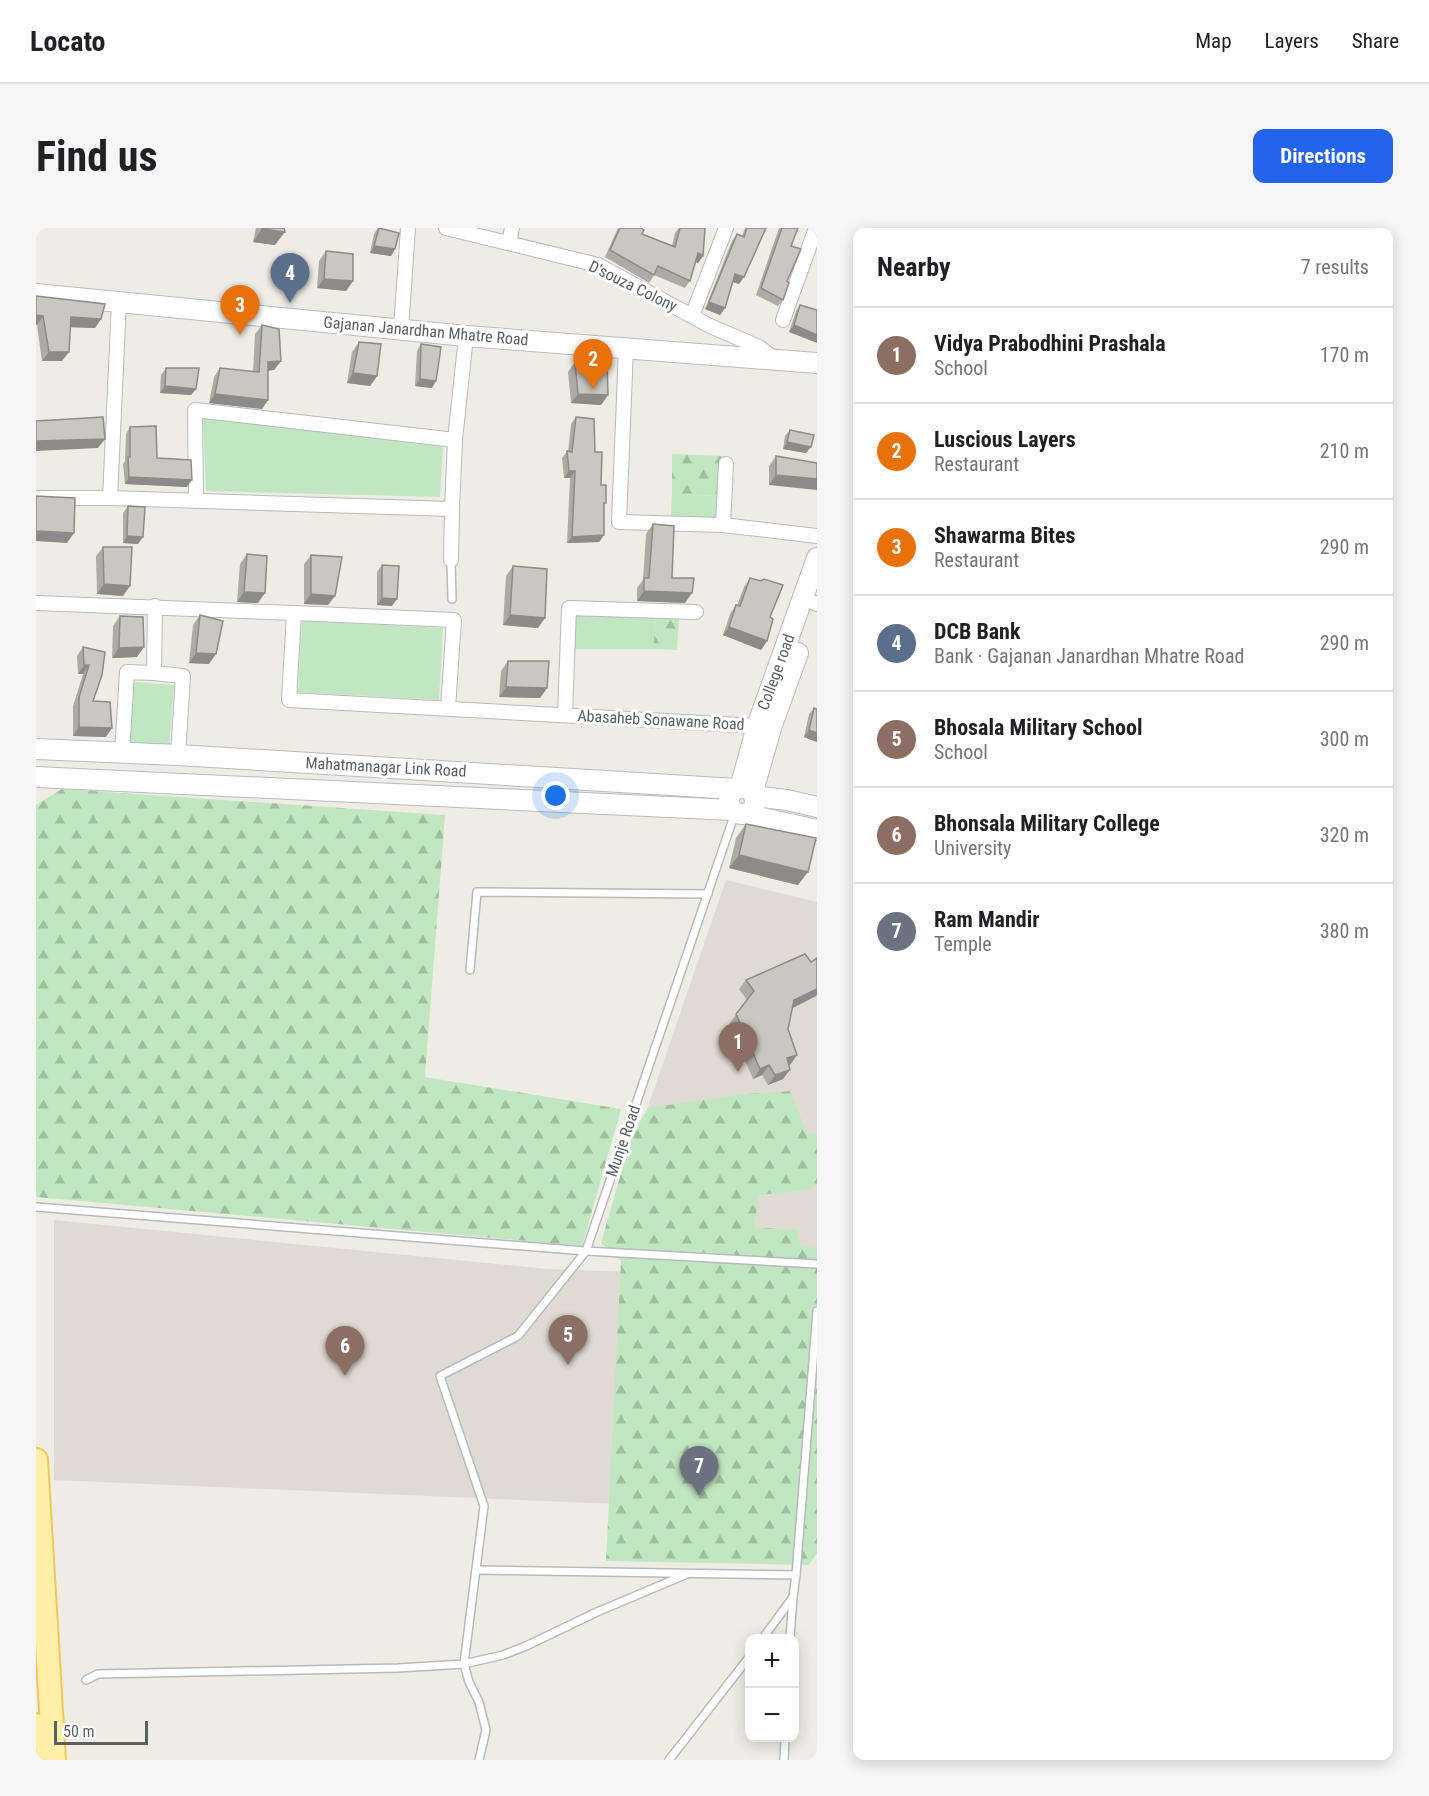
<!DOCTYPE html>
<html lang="en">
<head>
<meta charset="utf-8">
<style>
	body { margin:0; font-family:"Roboto Condensed",sans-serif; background:#f6f6f6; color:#202124 }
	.controls { position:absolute; right:18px; bottom:18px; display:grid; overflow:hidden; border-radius:12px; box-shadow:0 3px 15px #0003 }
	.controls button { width:54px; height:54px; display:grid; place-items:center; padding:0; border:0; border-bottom:2px solid #e0e0e0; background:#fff; color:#202124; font:30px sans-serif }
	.scale { position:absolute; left:18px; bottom:15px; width:94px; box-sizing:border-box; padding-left:6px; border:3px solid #5c6065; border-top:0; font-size:16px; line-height:21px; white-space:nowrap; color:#5c6065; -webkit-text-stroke:4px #fff; paint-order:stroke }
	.you { position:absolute; left:520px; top:568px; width:21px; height:21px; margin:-15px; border:4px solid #fff; border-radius:50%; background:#1a73e8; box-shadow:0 0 0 9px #1a73e833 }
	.badge { display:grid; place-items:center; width:39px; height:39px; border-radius:50%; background:#2563eb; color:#fff; font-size:20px; font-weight:700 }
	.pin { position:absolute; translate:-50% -50px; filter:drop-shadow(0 2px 3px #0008) }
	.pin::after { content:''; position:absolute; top:32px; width:21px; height:18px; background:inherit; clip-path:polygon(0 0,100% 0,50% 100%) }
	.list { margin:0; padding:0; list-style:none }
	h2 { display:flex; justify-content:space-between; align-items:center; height:78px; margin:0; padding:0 24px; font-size:26px }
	h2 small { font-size:20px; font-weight:400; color:#757577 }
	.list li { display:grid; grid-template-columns:39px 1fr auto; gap:18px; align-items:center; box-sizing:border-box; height:96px; padding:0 24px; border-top:2px solid #e0e0e0 }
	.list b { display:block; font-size:22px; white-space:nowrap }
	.list p { margin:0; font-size:20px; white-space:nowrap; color:#757577 }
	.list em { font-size:20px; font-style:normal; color:#757577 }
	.map { position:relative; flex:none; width:781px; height:1532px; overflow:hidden; border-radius:12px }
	header { display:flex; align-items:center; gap:36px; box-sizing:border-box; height:84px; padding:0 30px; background:#fff; border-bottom:2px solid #e0e0e0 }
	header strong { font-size:28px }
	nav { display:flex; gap:33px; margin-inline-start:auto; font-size:21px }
	.intro { display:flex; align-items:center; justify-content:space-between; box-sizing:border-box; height:144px; padding:0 36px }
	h1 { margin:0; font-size:42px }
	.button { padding:15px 27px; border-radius:12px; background:#2563eb; color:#fff; font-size:21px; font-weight:700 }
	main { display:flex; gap:36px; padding:0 36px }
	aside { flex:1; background:#fff; border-radius:12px; box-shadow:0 3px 15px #0003 }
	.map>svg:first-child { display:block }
	.education { fill:#dfdbd2 }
	.green { fill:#c0e7c0 }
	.forest { fill:url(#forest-firs) }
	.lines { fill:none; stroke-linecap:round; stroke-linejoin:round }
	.lane-casing { stroke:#b6babe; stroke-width:10 }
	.street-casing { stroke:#b6babe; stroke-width:16 }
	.secondary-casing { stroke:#b7bbc0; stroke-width:22 }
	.primary-casing { stroke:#f4c658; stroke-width:26 }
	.lane { stroke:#fff; stroke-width:7 }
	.street { stroke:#fff; stroke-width:14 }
	.secondary { stroke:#fff; stroke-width:20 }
	.primary { stroke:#fff0a9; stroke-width:22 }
	.wall { fill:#aeaba6 }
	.shaded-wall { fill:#8d8b87 }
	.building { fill:#cac7c1; stroke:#8d8b87; stroke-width:1.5 }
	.labels { text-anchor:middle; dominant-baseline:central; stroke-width:6; stroke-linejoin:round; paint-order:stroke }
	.street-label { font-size:16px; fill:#5c6065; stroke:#fff }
</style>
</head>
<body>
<header>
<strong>Locato</strong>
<nav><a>Map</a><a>Layers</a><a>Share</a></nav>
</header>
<div class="intro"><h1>Find us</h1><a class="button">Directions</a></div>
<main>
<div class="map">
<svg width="781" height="1532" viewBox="0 0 781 1532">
	<defs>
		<pattern id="forest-firs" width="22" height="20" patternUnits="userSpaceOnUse" patternTransform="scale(1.5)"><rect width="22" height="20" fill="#c0e7c0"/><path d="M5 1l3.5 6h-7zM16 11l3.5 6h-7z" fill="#9fbfa0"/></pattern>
	</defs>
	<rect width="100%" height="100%" fill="#efece4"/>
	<g class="education">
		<polygon points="690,652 781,674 781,1027 565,1015"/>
		<polygon points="18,992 511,1041 597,1044 603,1277 18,1252"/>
	</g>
	<g class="green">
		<polygon points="167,189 407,219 404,269 170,263"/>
		<polygon points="636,266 683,268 681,290 635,288"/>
		<polygon points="540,387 620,390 617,421 539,421"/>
		<polygon points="266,393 407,400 403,472 262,464"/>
		<polygon points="97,454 138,457 133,519 94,518"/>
	</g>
	<g class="forest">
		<polygon points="636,226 685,228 683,268 636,266"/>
		<polygon points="620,390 643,390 641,422 617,421"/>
		<polygon points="26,561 409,587 389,849 585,881 546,1018 0,969 0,577"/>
		<polygon points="754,863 771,905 781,906 781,956 775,961 723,967 718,999 761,1002 765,1018 781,1020 781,1325 773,1337 570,1333 585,1033 565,1015 596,907 612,880 708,866"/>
	</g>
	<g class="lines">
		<g class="lane-casing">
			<g id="lane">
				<polyline points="415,332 416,371"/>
				<polyline points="434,742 441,664 672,666"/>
				<polyline points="0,979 550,1023 781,1036"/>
				<polyline points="440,1342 760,1347 781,1083"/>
				<polyline points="727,1410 757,1369 760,1347"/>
				<polyline points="754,1410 757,1369"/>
				<polyline points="50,1452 62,1446 362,1440 428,1436 448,1278 404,1148 482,1108 550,1023 699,585"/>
				<polyline points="443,1532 450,1502 443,1474 433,1454 428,1436 467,1427 490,1418 561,1384 651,1346"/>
				<polyline points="633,1532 714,1428"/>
				<polyline points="748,1532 749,1510"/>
			</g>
		</g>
		<g class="street-casing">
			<g id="street">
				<polyline points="410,0 562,37 674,98 723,119 739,131"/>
				<polyline points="473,15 476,0"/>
				<polyline points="656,88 690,0"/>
				<polyline points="747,92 780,0"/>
				<polyline points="365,101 372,0"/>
				<polyline points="590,120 583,294 687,297 781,308"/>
				<polyline points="0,270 74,270 416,281 419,212 430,108"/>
				<polyline points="74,270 83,74"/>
				<polyline points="160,273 159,182 419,212"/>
				<polyline points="687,297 690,236"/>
				<polyline points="415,332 416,281"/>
				<polyline points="0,375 258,385 253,472 721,498"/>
				<polyline points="779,375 781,376"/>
				<polyline points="119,378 118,445 147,448 142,527"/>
				<polyline points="258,385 418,392 412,480"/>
				<polyline points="529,487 533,380 660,384"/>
				<polyline points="86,526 91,444 118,445"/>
			</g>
		</g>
		<g class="secondary-casing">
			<g id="secondary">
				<polyline points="0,66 430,108 781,135"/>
				<polyline points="0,521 142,527 700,561"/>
				<polyline points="0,549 696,582"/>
				<polyline points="719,556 736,497 762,425"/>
				<circle cx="706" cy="573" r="13"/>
				<polyline points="704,560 721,498 781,330"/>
				<polyline points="718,568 751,572 781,579"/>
				<polyline points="708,586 781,602"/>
			</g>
		</g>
		<g class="primary-casing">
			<g id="primary">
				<polyline points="0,1232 18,1532"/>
				<polyline points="0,1497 1,1532"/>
			</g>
		</g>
		<use href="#lane" class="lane"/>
		<use href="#street" class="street"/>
		<use href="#secondary" class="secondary"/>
		<use href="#primary" class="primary"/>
	</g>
	<g class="wall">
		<polygon points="220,0 248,0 239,17 217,14"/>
		<polygon points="342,0 359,21 355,28 334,25 338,6"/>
		<polygon points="582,0 605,0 606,6 636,18 639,5 643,0 670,0 669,2 667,28 662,35 660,34 654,53 649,60 618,47 613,55 569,29"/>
		<polygon points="709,0 730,0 703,56 697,54 689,80 684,87 669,81 696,13 701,6 706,8"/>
		<polygon points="743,0 762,0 755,18 747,72 742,78 720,67"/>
		<polygon points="290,23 317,53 310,63 281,60 283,33"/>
		<polygon points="0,68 65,91 59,100 34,99 26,133 6,133 1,97"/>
		<polygon points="764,77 781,82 753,104 760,83"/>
		<polygon points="226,97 245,133 238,142 232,143 232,172 226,181 173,175 178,149 184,140 217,144 219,106"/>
		<polygon points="323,114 341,148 334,158 311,155 316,124"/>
		<polygon points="385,116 396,160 379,158 381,123"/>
		<polygon points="539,134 572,167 565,177 535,175 532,144"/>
		<polygon points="130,140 160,161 155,167 124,165 125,147"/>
		<polygon points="540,189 559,224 568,279 568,307 563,314 531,315 534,250 528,250 526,230 531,223 532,224 535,196"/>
		<polygon points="94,199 121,230 151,259 89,256 87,236 89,233 90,206"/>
		<polygon points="754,202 770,225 747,221 749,208"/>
		<polygon points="740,228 781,235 733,257 733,238"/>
		<polygon points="92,278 102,316 87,315 87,285"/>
		<polygon points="617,296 636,350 649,375 601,373 601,360 607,352 610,306"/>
		<polygon points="67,319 87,368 61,366 60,328"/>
		<polygon points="211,326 222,375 201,374 204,336"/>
		<polygon points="275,327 292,377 268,376 268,336"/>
		<polygon points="346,337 356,378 341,377 341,344"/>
		<polygon points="477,338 502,400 467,397 470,348"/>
		<polygon points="714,350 734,389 731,413 725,422 687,407 694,386 700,377 701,378 708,359"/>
		<polygon points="164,387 173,436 153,435 157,397"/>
		<polygon points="84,388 101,429 76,430 77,398"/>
		<polygon points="47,419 69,424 57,473 70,509 37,508 37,478 47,446 42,446 41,428"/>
		<polygon points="472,433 511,460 504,470 463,469 465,443"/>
		<polygon points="778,480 781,481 781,514 768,509 773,486"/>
		<polygon points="710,596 762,657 693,640 700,610"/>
		<polygon points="781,730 781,766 780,768 757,780 752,801 761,827 753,838 747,851 732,857 726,847 717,851 693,796 711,772 703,761 710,752 775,734"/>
	</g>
	<g class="shaded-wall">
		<polygon points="226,1 249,4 239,17 217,14"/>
		<polygon points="338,18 359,21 355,28 334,25"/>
		<polygon points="662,25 667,28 662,35 657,33"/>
		<polygon points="699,46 708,49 703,56 694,53"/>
		<polygon points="288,51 317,53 310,63 281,60"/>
		<polygon points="673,74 689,80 684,87 669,81"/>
		<polygon points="0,87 7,88 1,97 0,97"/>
		<polygon points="35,89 65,91 59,100 28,99"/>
		<polygon points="758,97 781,107 781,115 753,104"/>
		<polygon points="13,124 33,124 26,133 6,133"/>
		<polygon points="245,133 238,142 226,143 232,134"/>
		<polygon points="317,145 341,148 334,158 311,155"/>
		<polygon points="384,151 400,153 396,160 379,158"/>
		<polygon points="129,158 160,161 155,167 124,165"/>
		<polygon points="179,166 232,172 226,181 173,175"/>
		<polygon points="542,166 572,167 565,177 535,175"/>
		<polygon points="69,211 62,220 0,223 0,213"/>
		<polygon points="751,214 775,219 770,225 747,221"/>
		<polygon points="533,243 539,243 534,250 528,250"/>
		<polygon points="740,247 781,251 781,262 733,257"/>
		<polygon points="93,249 156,252 151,259 89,256"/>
		<polygon points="0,303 38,305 31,315 0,313"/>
		<polygon points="568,307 563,314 531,315 536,309"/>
		<polygon points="91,308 107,309 102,316 87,315"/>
		<polygon points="68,356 94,358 87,368 61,366"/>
		<polygon points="608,363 656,365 649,375 601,373"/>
		<polygon points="208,364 229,365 222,375 201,374"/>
		<polygon points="275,366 299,368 292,377 268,376"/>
		<polygon points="346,370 361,371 356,378 341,377"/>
		<polygon points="474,387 509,390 502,400 467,397"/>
		<polygon points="693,399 731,413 725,422 687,407"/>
		<polygon points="108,419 101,429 76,430 83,420"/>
		<polygon points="160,425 180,426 173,436 153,435"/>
		<polygon points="48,437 53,437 47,446 42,446"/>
		<polygon points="470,459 511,460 504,470 463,469"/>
		<polygon points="43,499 76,500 70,509 37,508"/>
		<polygon points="773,502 781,505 781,514 768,509"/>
		<polygon points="703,627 772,644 762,657 693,640"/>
		<polygon points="781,761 781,766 780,768 752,782 758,772"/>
		<polygon points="761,827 754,837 744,840 751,830"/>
		<polygon points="733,837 726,847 717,851 724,841"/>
		<polygon points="754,842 747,851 732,857 739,847"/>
	</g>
	<g class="building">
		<polygon points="227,0 248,0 249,4 226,1"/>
		<polygon points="343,0 363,5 359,21 338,18"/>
		<polygon points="584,0 605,0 608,2 606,6 639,19 644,0 669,0 667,28 662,25 654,53 622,38 618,47 574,22"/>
		<polygon points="711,0 730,0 708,49 699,46 689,80 673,74 701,6 708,9"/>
		<polygon points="746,0 762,0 755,18 765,21 751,53 753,55 747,72 725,60"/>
		<polygon points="290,23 317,26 317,53 288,51"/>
		<polygon points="0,68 69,76 65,91 35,89 33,124 13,124 7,88 0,87"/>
		<polygon points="764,77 781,82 781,107 758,97"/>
		<polygon points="226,97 243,101 245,133 232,134 232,172 179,166 184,140 223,144"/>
		<polygon points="323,114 345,116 341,148 317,145"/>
		<polygon points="385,116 405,119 400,153 384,151"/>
		<polygon points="571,133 572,167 542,166 539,134"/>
		<polygon points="130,140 163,140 160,161 129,158"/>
		<polygon points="67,189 69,211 0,213 0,193"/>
		<polygon points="540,189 558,191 559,224 566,224 565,257 570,257 570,275 568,275 568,307 536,309 539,243 533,243 531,223 536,224"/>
		<polygon points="120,198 121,230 155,232 156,252 93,249 92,229 94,229 94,199"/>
		<polygon points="754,202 778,207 775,219 751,214"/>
		<polygon points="740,228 781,235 781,251 740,247"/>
		<polygon points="0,268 39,270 38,305 0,303"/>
		<polygon points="92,278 109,279 107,309 91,308"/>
		<polygon points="617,296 638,298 636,350 658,350 656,365 608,363 608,350 613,350"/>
		<polygon points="67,319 96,319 94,358 68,356"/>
		<polygon points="211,326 231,328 229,365 208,364"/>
		<polygon points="275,327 306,329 299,368 275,366"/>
		<polygon points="346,337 363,338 361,371 346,370"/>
		<polygon points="477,338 511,341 509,390 474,387"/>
		<polygon points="714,350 725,353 728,351 747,357 734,389 737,391 731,413 693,399 700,377 704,378"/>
		<polygon points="164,387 187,393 180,426 160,425"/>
		<polygon points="84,388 107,389 108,419 83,420"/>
		<polygon points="47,419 69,424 66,447 57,473 74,474 76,500 43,499 43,469 53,437 48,437"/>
		<polygon points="472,433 513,433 511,460 470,459"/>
		<polygon points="778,480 781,481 781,505 773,502"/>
		<polygon points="710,596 780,610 772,644 703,627"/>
		<polygon points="769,726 775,734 781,730 781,761 758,772 752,801 761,827 751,830 754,842 739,847 733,837 724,841 700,786 718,763 710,752"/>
	</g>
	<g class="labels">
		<g class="street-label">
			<text transform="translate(597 58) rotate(26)">D'souza Colony</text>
			<text transform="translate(390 103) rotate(5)">Gajanan Janardhan Mhatre Road</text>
			<text transform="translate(740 444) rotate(-70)">College road</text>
			<text transform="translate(625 492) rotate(3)">Abasaheb Sonawane Road</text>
			<text transform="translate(350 539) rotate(3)">Mahatmanagar Link Road</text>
			<text transform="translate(587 913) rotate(-71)">Munje Road</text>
		</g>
	</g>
</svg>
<div class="controls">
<button>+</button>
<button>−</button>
</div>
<div class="scale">50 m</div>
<div class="you"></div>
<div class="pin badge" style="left:702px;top:844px;background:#8d6e63">1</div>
<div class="pin badge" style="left:557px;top:161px;background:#e8710a">2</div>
<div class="pin badge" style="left:204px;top:107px;background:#e8710a">3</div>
<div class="pin badge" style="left:254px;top:75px;background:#5c6f8a">4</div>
<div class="pin badge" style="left:532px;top:1137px;background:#8d6e63">5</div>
<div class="pin badge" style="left:309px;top:1148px;background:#8d6e63">6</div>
<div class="pin badge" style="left:663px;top:1268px;background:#6b7280">7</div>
</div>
<aside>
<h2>Nearby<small>7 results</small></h2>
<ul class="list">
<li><span class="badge" style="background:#8d6e63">1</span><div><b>Vidya Prabodhini Prashala</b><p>School</p></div><em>170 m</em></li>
<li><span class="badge" style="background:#e8710a">2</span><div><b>Luscious Layers</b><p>Restaurant</p></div><em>210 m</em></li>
<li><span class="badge" style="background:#e8710a">3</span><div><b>Shawarma Bites</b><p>Restaurant</p></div><em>290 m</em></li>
<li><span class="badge" style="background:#5c6f8a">4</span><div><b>DCB Bank</b><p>Bank · Gajanan Janardhan Mhatre Road</p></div><em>290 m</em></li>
<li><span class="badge" style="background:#8d6e63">5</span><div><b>Bhosala Military School</b><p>School</p></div><em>300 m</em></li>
<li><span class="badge" style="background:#8d6e63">6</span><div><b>Bhonsala Military College</b><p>University</p></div><em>320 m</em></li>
<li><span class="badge" style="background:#6b7280">7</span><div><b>Ram Mandir</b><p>Temple</p></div><em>380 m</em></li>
</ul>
</aside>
</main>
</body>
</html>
